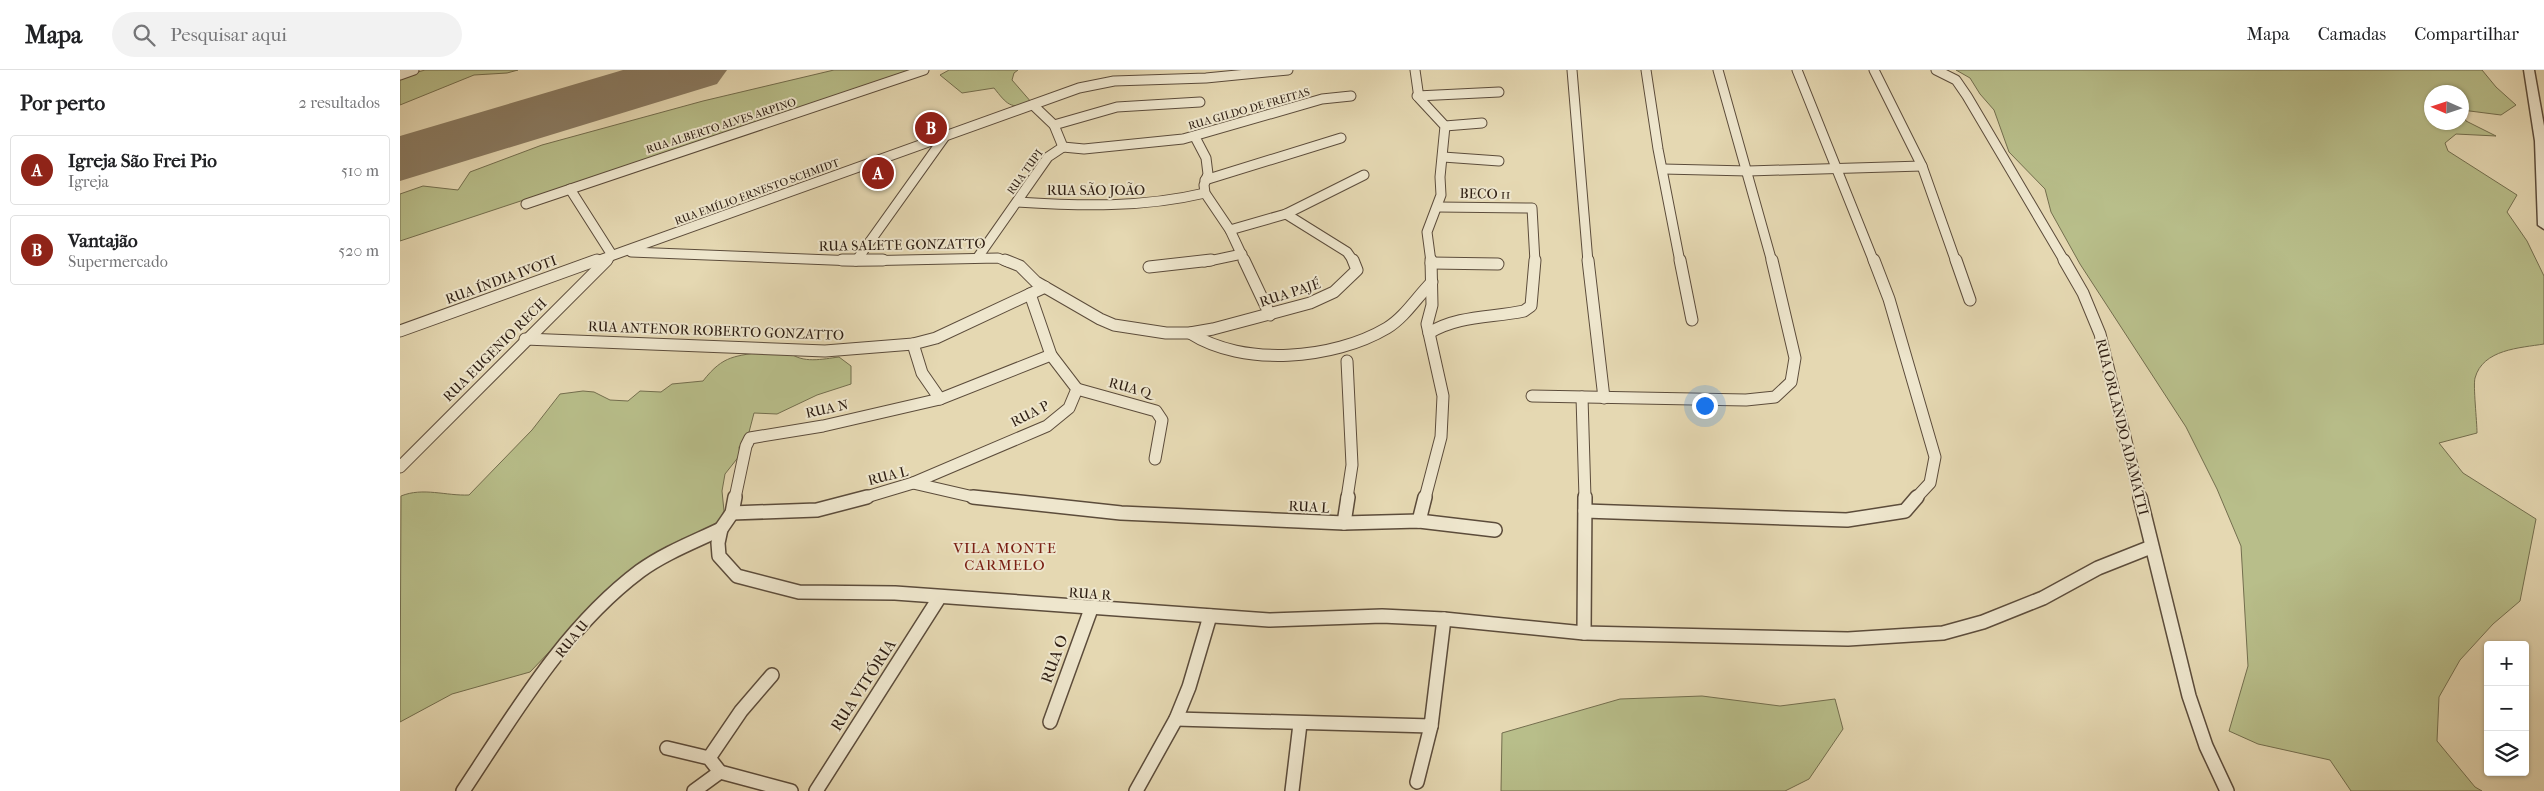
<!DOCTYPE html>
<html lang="pt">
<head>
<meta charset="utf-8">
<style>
	body { margin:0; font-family:"IM FELL French Canon",serif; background:#f2f2f2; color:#202124 }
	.controls { position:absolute; right:15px; bottom:15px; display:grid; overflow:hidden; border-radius:5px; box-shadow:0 1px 4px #0004 }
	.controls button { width:45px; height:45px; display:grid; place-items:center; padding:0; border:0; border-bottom:1px solid #e0e0e0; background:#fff; color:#202124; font:25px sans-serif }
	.compass { position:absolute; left:2024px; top:15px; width:45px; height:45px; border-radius:50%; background:#fff; box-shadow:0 1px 4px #0004; rotate:273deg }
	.you { position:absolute; left:1304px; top:335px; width:18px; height:18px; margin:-12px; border:4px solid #fff; border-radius:50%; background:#1a73e8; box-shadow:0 0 0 8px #1a73e833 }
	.badge { display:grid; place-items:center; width:32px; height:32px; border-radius:50%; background:#8f2418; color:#fff; font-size:16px; font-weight:700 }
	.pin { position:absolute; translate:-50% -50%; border:2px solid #fff; box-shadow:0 1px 5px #0006 }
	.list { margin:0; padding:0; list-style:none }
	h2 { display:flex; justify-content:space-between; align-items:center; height:65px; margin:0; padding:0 20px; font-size:21px }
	h2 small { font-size:16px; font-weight:400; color:#757577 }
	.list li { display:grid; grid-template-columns:32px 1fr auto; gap:15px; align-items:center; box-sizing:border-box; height:70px; margin:0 10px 10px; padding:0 10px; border:1px solid #e0e0e0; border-radius:5px }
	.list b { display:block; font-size:19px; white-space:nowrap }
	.list p { margin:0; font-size:16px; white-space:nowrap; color:#757577 }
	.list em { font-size:16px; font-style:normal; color:#757577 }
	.icon { flex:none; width:28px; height:28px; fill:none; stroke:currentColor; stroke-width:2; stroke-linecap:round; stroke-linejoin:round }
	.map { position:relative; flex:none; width:2144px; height:721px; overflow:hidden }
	header { display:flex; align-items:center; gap:30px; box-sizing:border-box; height:70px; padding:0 25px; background:#fff; border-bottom:1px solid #e0e0e0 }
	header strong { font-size:24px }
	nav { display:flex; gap:28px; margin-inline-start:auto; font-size:18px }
	.search { width:350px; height:45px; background:#f2f2f2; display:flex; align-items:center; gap:12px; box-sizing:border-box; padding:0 18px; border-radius:28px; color:#757577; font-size:19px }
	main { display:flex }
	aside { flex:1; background:#fff }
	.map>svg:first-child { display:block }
	.green { fill:#b8be8a; stroke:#736e4e }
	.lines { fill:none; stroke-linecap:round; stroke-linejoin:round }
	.runway { fill:#8a7b62; fill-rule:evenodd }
	.minor-far2-casing { stroke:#5c4c3b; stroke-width:11 }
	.minor-far1-casing { stroke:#5c4c3b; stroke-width:13 }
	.minor-casing { stroke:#5c4c3b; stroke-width:16 }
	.tertiary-casing { stroke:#5c4c3b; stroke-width:3 }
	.minor-far2 { stroke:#eee6cd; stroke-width:9 }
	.minor-far1 { stroke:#eee6cd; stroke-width:11 }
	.minor { stroke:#eee6cd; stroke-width:13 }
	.tertiary { fill:#eee6cd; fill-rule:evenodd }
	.labels { text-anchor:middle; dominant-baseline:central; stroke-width:4; stroke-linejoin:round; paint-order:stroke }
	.far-street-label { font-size:11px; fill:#2e1e13; stroke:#eee6cd }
	.street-label { font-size:14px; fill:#2e1e13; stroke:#eee6cd }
	.neighbourhood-label { font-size:15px; letter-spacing:1px; fill:#7a1f14; stroke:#eee6cd }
	.near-street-label { font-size:16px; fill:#2e1e13; stroke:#eee6cd }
</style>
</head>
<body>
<header>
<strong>Mapa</strong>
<div class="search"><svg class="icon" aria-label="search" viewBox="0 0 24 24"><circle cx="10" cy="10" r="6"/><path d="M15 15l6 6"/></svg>Pesquisar aqui</div>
<nav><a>Mapa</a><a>Camadas</a><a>Compartilhar</a></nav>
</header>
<main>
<aside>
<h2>Por perto<small>2 resultados</small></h2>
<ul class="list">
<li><span class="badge">A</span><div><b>Igreja São Frei Pio</b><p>Igreja</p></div><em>510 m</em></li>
<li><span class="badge">B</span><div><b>Vantajão</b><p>Supermercado</p></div><em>520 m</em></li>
</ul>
</aside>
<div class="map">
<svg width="2144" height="721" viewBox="0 0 2144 721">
	<rect width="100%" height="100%" fill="#e5d8b2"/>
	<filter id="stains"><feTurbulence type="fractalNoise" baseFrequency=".004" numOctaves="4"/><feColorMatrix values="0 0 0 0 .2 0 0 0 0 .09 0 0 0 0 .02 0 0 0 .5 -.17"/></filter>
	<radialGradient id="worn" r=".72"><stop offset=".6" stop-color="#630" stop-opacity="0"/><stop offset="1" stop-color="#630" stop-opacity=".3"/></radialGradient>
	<g class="green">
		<polygon points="25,0 118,0 107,3 74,5 0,35 0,7"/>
		<polygon points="434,0 516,0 0,171 0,124 23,116 58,120 70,102 142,75 303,31"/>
		<path d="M 549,0 L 618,0 L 614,3 L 612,10 L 632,33 C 610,40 607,34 594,18 L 562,23 L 540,5 Z"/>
		<path d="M 1556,0 L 2082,0 L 2096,17 L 2116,35 L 2101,45 L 2062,40 L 2062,22 L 2032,22 L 2032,52 L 2062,52 L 2062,42 L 2066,51 L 2096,66 L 2056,64 L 2045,73 L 2048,81 L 2117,125 L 2107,142 L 2127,171 L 2144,206 L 2144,274 C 2120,278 2083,279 2075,308 C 2073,316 2077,351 2077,363 L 2039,373 L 2063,403 L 2136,449 L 2120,531 L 2093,554 L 2060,590 L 2039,627 L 2037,671 L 2075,717 L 2082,721 L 1951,721 L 1930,690 L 1858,674 L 1829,661 L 1848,596 L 1841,476 L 1817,419 L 1786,357 L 1680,194 L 1651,142 L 1645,119 L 1609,82 L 1594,40 L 1580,24 L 1570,8 Z"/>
		<path d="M 366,281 L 389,282 C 402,294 423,289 439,287 L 451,296 L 451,314 L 417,325 L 377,344 L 354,343 L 348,366 L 339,377 L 340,385 L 325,404 L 322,421 L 324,441 L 319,451 L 305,461 L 282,469 L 221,507 L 130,602 L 52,624 L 0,652 L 1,426 C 23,417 46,426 69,425 L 132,360 L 160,324 L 183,321 L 194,322 L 210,330 L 228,331 L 240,321 L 261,322 L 272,314 L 303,311 C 324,284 335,287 366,281 Z"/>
		<polygon points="1302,626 1380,636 1435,629 1443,659 1409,709 1385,721 1101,721 1102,663 1220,629"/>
	</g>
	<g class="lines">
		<polygon class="runway" points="223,0 327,0 317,14 0,111 0,66"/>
		<g class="minor-far2-casing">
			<g id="minor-far2">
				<polyline points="1015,0 1019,28 1045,56 1040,107 1041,125 1027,162 1031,192"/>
				<polyline points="1172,0 1188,192"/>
				<polyline points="1246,0 1258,79 1280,192"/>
				<polyline points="1318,0 1372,192"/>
				<polyline points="1397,0 1474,192"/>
				<polyline points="1474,0 1522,96 1556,192"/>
				<polyline points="1536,0 1556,10 1567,26 1665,192"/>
				<polyline points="0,5 14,0"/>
				<polyline points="1017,26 1099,22"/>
				<polyline points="633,35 654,55 663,77"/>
				<polyline points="654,55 717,37 800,32"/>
				<polyline points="1045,56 1082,53"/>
				<polyline points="795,67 806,88 808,104 804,115 805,123 830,160 845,192"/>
				<polyline points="663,77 684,79 783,69 922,29 951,26"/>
				<polyline points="1043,87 1099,91"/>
				<polyline points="1263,99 1348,101 1522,96"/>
				<polyline points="805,110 941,68"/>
				<polyline points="170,119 212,185"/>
				<path d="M 617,132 C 681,136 742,138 805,123"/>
				<polyline points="126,134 524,0"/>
				<polyline points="1038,137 1132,138 1135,192"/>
				<polyline points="886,144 947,182 954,192"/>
				<polyline points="830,160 886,144 964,105"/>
				<polyline points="231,182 456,191 598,188 608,192"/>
				<polyline points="578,187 648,87 663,77"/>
				<polyline points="456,191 546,65"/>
				<polyline points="194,192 679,18 714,11 806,8 888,0"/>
				<polyline points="205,192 209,188"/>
				<polyline points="804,192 842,184"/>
			</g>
		</g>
		<g class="minor-far1-casing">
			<g id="minor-far1">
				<polyline points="442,190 483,190"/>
				<polyline points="605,190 620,196 636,212 700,249 714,255 766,263 790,263 813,259 910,233 934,222 957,200 953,190"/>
				<polyline points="844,190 870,245"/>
				<polyline points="1188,190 1204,328"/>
				<polyline points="1280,190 1292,250"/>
				<polyline points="1474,190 1489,229 1535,387 1530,413 1516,428"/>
				<polyline points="1556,190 1570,230"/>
				<polyline points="1664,190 1683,223 1700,264 1740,428"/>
				<polyline points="1031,193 1098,194"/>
				<polyline points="749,197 811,190"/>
				<polyline points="0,261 197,190"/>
				<path d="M 790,263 C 843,297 933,290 987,258 C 1005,247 1017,227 1032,212"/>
				<path d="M 1029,263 C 1059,245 1091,248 1124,241 L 1131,236 L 1135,190"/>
				<polyline points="125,269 425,281 513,274 536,268 645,217"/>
				<polyline points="513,274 522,303 540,329"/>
				<polyline points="947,291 952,395 947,428"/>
				<polyline points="677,319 756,341 762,350 755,389"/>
				<polyline points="1132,326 1346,330 1375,327 1391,312 1395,288 1372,190"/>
				<polyline points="1182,327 1185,428"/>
				<polyline points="0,397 207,190"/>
				<polyline points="513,413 647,356 669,338 677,319 651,285 630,224"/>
				<polyline points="335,428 346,376 350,368 423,356 540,329 651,285"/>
				<polyline points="463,428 513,413 578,428"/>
				<polyline points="1025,428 1041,367 1043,326 1027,254 1032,235 1031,190"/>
			</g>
		</g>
		<g class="minor-casing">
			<g id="minor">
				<polyline points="335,427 332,443 321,459 318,473 319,486 337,506 399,522 495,523 869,550 982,546 1044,549 1184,563 1448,569 1543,563 1583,552 1643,528 1698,498 1751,477"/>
				<polyline points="573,427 721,443 944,453 1019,451 1095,460"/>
				<polyline points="1740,427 1789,626 1806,676 1827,721"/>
				<polyline points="1185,441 1447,450 1505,441 1517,427"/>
				<polyline points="332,443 417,440 467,427"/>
				<polyline points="1019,451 1025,427"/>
				<polyline points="944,453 948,427"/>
				<polyline points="1184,563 1185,427"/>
				<polyline points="776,649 1031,656 1044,549"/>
				<polyline points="650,652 691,539"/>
				<polyline points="267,678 309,688 320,702 391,721"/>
				<polyline points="309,688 341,641 372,605"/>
				<polyline points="1017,712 1031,656"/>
				<path d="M 63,721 C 115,643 164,558 240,501 C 265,483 294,472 321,459"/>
				<polyline points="294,721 320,702"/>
				<polyline points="416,721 539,528"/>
				<polyline points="736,721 776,649 789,617 810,546"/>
				<polyline points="892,721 900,654"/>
			</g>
		</g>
		<g class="tertiary-casing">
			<polygon id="tertiary" points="2124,0 2134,0 2144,56 2144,159 2138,155 2135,71"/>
		</g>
		<use href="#minor-far2" class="minor-far2"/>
		<use href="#minor-far1" class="minor-far1"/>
		<use href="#minor" class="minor"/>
		<use href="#tertiary" class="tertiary"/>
	</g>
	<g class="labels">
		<g class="far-street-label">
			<text transform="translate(849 39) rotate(-16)">RUA GILDO DE FREITAS</text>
			<text transform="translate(321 56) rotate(-18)">RUA ALBERTO ALVES ARPINO</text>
			<text transform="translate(625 102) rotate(-54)">RUA TUPI</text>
			<text transform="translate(357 122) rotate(-20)">RUA EMÍLIO ERNESTO SCHMIDT</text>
		</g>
		<g class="street-label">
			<text x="696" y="120">RUA SÃO JOÃO</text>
			<text transform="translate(1085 124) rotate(1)">BECO 11</text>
			<text transform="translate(502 175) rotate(-1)">RUA SALETE GONZATTO</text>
			<text transform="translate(101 210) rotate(-20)">RUA ÍNDIA IVOTI</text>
			<text transform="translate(890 223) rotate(-18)">RUA PAJÉ</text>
			<text transform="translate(316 261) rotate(2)">RUA ANTENOR ROBERTO GONZATTO</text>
			<text transform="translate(95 280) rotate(-45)">RUA EUGENIO RECH</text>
			<text transform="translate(730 318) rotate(15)">RUA Q</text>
			<text transform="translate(427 339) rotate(-12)">RUA N</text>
			<text transform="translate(630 344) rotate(-27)">RUA P</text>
			<text transform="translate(1722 357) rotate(76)">RUA ORLANDO ADAMATTI</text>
			<text transform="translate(488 406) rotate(-14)">RUA L</text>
			<text transform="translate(909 437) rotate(3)">RUA L</text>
			<text transform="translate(690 524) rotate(4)">RUA R</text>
			<text transform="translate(172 569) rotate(-51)">RUA U</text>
		</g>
		<g class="neighbourhood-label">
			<text x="605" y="478">VILA MONTE<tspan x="605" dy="17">CARMELO</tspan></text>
		</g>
		<g class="near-street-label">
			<text transform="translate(654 589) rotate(-70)">RUA O</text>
			<text transform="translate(463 615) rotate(-57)">RUA VITÓRIA</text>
		</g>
	</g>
	<rect width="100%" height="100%" filter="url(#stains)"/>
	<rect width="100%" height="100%" fill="url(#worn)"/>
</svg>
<div class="controls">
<button>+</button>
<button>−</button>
<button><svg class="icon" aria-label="layers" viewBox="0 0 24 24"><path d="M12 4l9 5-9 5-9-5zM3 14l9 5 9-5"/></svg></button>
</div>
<svg class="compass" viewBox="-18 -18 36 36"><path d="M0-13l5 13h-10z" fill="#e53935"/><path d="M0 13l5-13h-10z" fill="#757577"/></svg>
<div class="you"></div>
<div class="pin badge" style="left:478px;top:103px">A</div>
<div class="pin badge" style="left:531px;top:58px">B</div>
</div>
</main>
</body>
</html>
